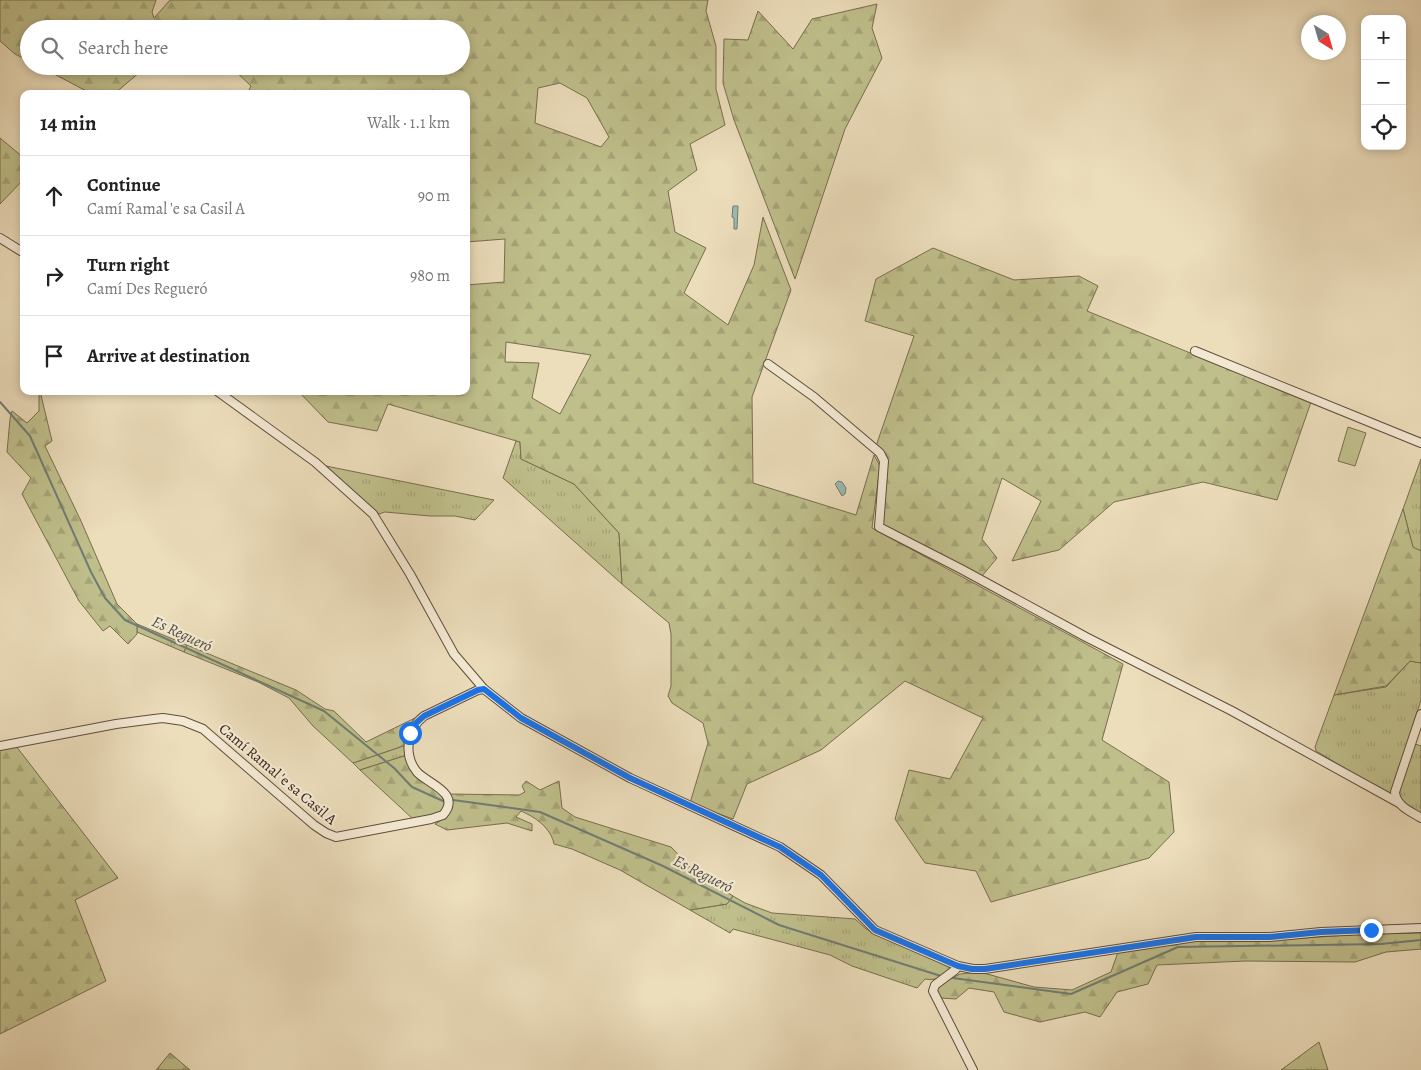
<!DOCTYPE html>
<html lang="en">
<head>
<meta charset="utf-8">
<style>
	body { margin:0; font-family:Alegreya,serif; background:#f6f6f6; color:#222 }
	.controls { position:absolute; right:15px; top:15px; display:grid; overflow:hidden; border-radius:10px; box-shadow:0 2px 8px #0003 }
	.controls button { width:45px; height:45px; display:grid; place-items:center; padding:0; border:0; border-bottom:1px solid #e0e0e0; background:#fff; color:#222; font:25px sans-serif }
	.compass { position:absolute; left:1301px; top:15px; width:45px; height:45px; border-radius:50%; background:#fff; box-shadow:0 2px 8px #0003; rotate:143deg }
	.stop { position:absolute; width:15px; height:15px; margin:-11px; border:4px solid #1a73e8; border-radius:50%; background:#fff }
	.stop.end { background:#1a73e8; border-color:#fff; box-shadow:0 1px 5px #0008 }
	.list { margin:0; padding:0; list-style:none }
	h2 { display:flex; justify-content:space-between; align-items:center; height:65px; margin:0; padding:0 20px; font-size:21px }
	h2 small { font-size:16px; font-weight:400; color:#767676 }
	.list li { display:grid; grid-template-columns:32px 1fr auto; gap:15px; align-items:center; box-sizing:border-box; height:80px; padding:0 20px; border-top:1px solid #e0e0e0 }
	.list b { display:block; font-size:19px; white-space:nowrap }
	.list p { margin:0; font-size:16px; white-space:nowrap; color:#767676 }
	.list em { font-size:16px; font-style:normal; color:#767676 }
	.icon { flex:none; width:28px; height:28px; fill:none; stroke:currentColor; stroke-width:2; stroke-linecap:round; stroke-linejoin:round }
	.map { position:relative; flex:none; width:1421px; height:1070px; overflow:hidden }
	.search { position:absolute; background:#fff; box-shadow:0 2px 8px #0003; left:20px; top:20px; width:450px; height:55px; display:flex; align-items:center; gap:12px; box-sizing:border-box; padding:0 18px; border-radius:28px; color:#767676; font-size:19px }
	.panel { position:absolute; background:#fff; box-shadow:0 2px 8px #0003; left:20px; top:90px; width:450px; height:305px; border-radius:10px }
	.map>svg:first-child { display:block }
	.grass { fill:url(#grass-tufts); stroke:#786e4e }
	.forest { fill:url(#forest-firs); stroke:#786e4e; fill-rule:evenodd }
	.green { fill:#bfbf8b; stroke:#786e4e }
	.water { fill:#99bbb5; stroke:#707c74 }
	.lines { fill:none; stroke-linecap:round; stroke-linejoin:round }
	.stream { stroke:#707c74; stroke-width:2 }
	.minor-casing { stroke:#604d3c; stroke-width:10 }
	.minor { stroke:#f3e9d3; stroke-width:8 }
	.route { stroke:#1a73e8; stroke-width:6 }
	.labels { text-anchor:middle; dominant-baseline:central; stroke-width:4.5; stroke-linejoin:round; paint-order:stroke }
	.street-label { font-size:15px; fill:#321d12; stroke:#f3e9d3 }
	.water-label { font-size:16px; font-style:italic; fill:#514c43; stroke:#f3e9d3 }
</style>
</head>
<body>
<div class="map">
<svg width="1421" height="1070" viewBox="0 0 1421 1070">
	<defs>
		<pattern id="grass-tufts" width="24" height="20" patternUnits="userSpaceOnUse" patternTransform="scale(1.25)"><rect width="24" height="20" fill="#bfbf8b"/><path d="M3 7l-1-3M5 7V3M7 7l1-3M15 17l-1-3M17 17v-4M19 17l1-3" fill="none" stroke="#a5a477"/></pattern>
		<pattern id="forest-firs" width="22" height="20" patternUnits="userSpaceOnUse" patternTransform="scale(1.25)"><rect width="22" height="20" fill="#bfbf8b"/><path d="M5 1l3.5 6h-7zM16 11l3.5 6h-7z" fill="#a5a477"/></pattern>
	</defs>
	<rect width="100%" height="100%" fill="#ecddbb"/>
	<filter id="stains"><feTurbulence type="fractalNoise" baseFrequency=".004" numOctaves="4"/><feColorMatrix values="0 0 0 0 .2 0 0 0 0 .09 0 0 0 0 .02 0 0 0 .5 -.17"/></filter>
	<radialGradient id="worn" r=".72"><stop offset=".6" stop-color="#630" stop-opacity="0"/><stop offset="1" stop-color="#630" stop-opacity=".3"/></radialGradient>
	<g class="grass">
		<polygon points="516,441 520,442 521,459 574,484 619,533 622,584 503,478"/>
		<polygon points="1421,459 1421,551 1413,548 1403,509"/>
		<polygon points="326,466 494,500 475,520 455,516 430,516 385,512 379,514"/>
		<polygon points="137,624 187,645 184,652 137,632"/>
		<polygon points="1410,661 1421,663 1421,700 1390,795 1316,751 1315,747 1334,695 1386,687"/>
		<polygon points="1415,744 1421,746 1421,814 1397,798"/>
		<polygon points="406,745 407,755 360,770 353,763"/>
		<path d="M 733,896 L 745,903 L 772,913 L 855,919 L 866,929 L 951,968 C 944,977 936,981 925,979 L 917,988 L 852,966 L 830,955 L 733,929 L 730,933 L 690,910 L 727,904 Z"/>
		<polygon points="1319,1042 1328,1070 1281,1070"/>
	</g>
	<g class="forest">
		<path d="M 0,0 L 156,0 L 152,12 L 154,18 L 170,0 L 708,0 L 706,11 L 716,46 L 716,89 L 725,125 L 690,144 L 697,170 L 668,191 L 675,232 L 706,248 L 684,293 L 728,325 L 754,265 L 763,217 L 791,290 L 752,397 L 753,483 L 856,515 L 874,455 L 880,466 L 872,528 L 1123,664 L 1102,740 L 1169,782 L 1174,832 L 1149,858 L 991,902 L 976,871 L 925,863 L 895,819 L 909,770 L 950,779 L 983,718 L 905,681 L 821,750 L 747,784 L 733,819 L 690,803 L 708,743 L 703,723 L 672,703 L 668,696 L 671,686 L 671,634 L 669,623 L 622,584 L 619,533 L 574,484 L 521,459 L 520,442 L 388,404 L 377,431 L 328,422 L 298,391 L 466,391 L 466,285 L 504,282 L 505,239 L 466,242 L 466,94 L 247,94 L 251,86 L 230,66 L 461,66 L 461,29 L 29,29 L 29,61 L 15,54 L 0,41 ZM 560,83 L 587,98 L 609,137 L 601,147 L 535,123 L 538,88 ZM 506,342 L 591,355 L 560,414 L 532,398 L 539,363 L 505,362 Z"/>
		<polygon points="877,4 872,28 882,58 845,129 795,279 734,120 723,83 724,39 748,40 758,11 793,49 812,19"/>
		<polygon points="39,66 147,66 114,94 92,94"/>
		<polygon points="0,138 24,158 24,179 0,204"/>
		<polygon points="933,248 1014,280 1079,276 1098,286 1087,311 1311,402 1277,500 1203,482 1114,502 1059,550 1012,561 1041,501 1002,478 982,539 997,558 982,576 886,530 881,521 887,458 876,446 914,336 865,321 876,279"/>
		<polygon points="39,391 40,391 52,441 45,446 81,521 117,604 137,624 137,634 128,644 110,626 103,631 79,601 22,494 31,478 7,452 10,419 12,411 27,423 39,411"/>
		<polygon points="1403,509 1413,547 1421,551 1421,663 1410,661 1386,686 1334,695"/>
		<polygon points="187,645 296,690 325,709 334,711 366,742 415,718 406,745 353,763 313,726 289,698 258,682 184,652"/>
		<polygon points="16,746 118,878 75,900 106,981 0,1034 0,749"/>
		<path d="M 407,755 L 442,794 L 445,807 C 438,818 425,818 413,819 L 360,770 Z"/>
		<path d="M 526,781 L 540,790 L 559,781 L 562,808 L 575,817 L 671,847 L 696,873 L 733,896 L 727,904 L 690,910 L 620,870 L 572,849 L 554,844 C 551,828 535,817 521,811 L 516,817 L 532,824 L 532,831 L 507,823 L 447,830 L 435,824 L 446,817 L 450,794 L 519,795 L 525,792 L 522,786 Z"/>
		<polygon points="1421,933 1421,949 1386,952 1355,962 1245,961 1157,965 1148,984 1117,992 1100,1017 1085,1012 1040,1022 1004,1012 994,992 969,988 956,999 940,998 937,990 939,985 960,974 980,972 1034,987 1072,990 1111,972 1118,952 1183,941 1225,940 1262,941 1361,934"/>
		<polygon points="170,1053 190,1070 156,1070"/>
	</g>
	<polygon class="green" points="1348,427 1366,433 1355,466 1338,461"/>
	<g class="water">
		<polygon points="733,206 738,206 737,229 734,229 734,218 732,217"/>
		<polygon points="838,481 842,482 846,488 845,494 842,496 835,484"/>
	</g>
	<g class="lines">
		<g class="stream">
			<polyline points="0,402 30,436 91,572 105,598 125,620 324,711 394,768 412,787 443,801"/>
			<polyline points="453,800 540,812 663,866 779,925 941,976"/>
			<polyline points="953,978 1071,994 1178,947 1381,944 1421,940"/>
		</g>
		<g class="minor-casing">
			<g id="minor">
				<polyline points="0,238 24,253"/>
				<polyline points="1195,351 1421,443"/>
				<polyline points="768,364 814,397 880,453 884,461 879,527 961,569 1086,637 1232,711 1399,803"/>
				<polyline points="217,391 315,462 373,514 410,574 454,654 484,689 521,718 630,778 780,847 821,875 875,930 958,966 973,969 985,969 1196,937 1269,937 1321,932 1421,928"/>
				<path d="M 1421,714 L 1395,792 C 1396,806 1410,811 1421,818"/>
				<path d="M 0,746 L 116,724 L 154,719 L 163,718 L 183,721 L 203,729 L 314,825 L 326,833 L 336,837 L 431,819 L 443,815 C 462,793 428,784 417,772 C 403,755 407,729 424,716 L 478,690 L 484,689"/>
				<polyline points="958,966 955,970 935,985 933,991 973,1070"/>
			</g>
		</g>
		<use href="#minor" class="minor"/>
	</g>
	<g class="lines">
		<polyline class="route" points="410,733 416,723 424,716 478,690 484,689 521,718 630,778 780,847 821,875 875,930 958,966 972,969 985,969 1196,937 1269,937 1321,932 1371,930"/>
	</g>
	<g class="labels">
		<g class="street-label">
			<text transform="translate(278 774) rotate(40)">Camí Ramal 'e sa Casil A</text>
		</g>
		<g class="water-label">
			<text transform="translate(182 634) rotate(25)">Es Regueró</text>
			<text transform="translate(703 874) rotate(27)">Es Regueró</text>
		</g>
	</g>
	<rect width="100%" height="100%" filter="url(#stains)"/>
	<rect width="100%" height="100%" fill="url(#worn)"/>
</svg>
<div class="controls">
<button>+</button>
<button>−</button>
<button><svg class="icon" aria-label="locate" viewBox="0 0 24 24"><circle cx="12" cy="12" r="6"/><path d="M12 2v4M12 18v4M2 12h4M18 12h4"/></svg></button>
</div>
<svg class="compass" viewBox="-18 -18 36 36"><path d="M0-13l5 13h-10z" fill="#e53935"/><path d="M0 13l5-13h-10z" fill="#767676"/></svg>
<div class="stop" style="left:410px;top:733px"></div>
<div class="stop end" style="left:1371px;top:930px"></div>
<div class="search"><svg class="icon" aria-label="search" viewBox="0 0 24 24"><circle cx="10" cy="10" r="6"/><path d="M15 15l6 6"/></svg>Search here</div>
<section class="panel">
<h2>14 min<small>Walk · 1.1 km</small></h2>
<ul class="list">
<li><svg class="icon" aria-label="ahead" viewBox="0 0 24 24"><path d="M12 20V5M6 11l6-6 6 6"/></svg><div><b>Continue</b><p>Camí Ramal 'e sa Casil A</p></div><em>90 m</em></li>
<li><svg class="icon" aria-label="right" viewBox="0 0 24 24"><path d="M7 20v-9h11M14 6l5 5-5 5"/></svg><div><b>Turn right</b><p>Camí Des Regueró</p></div><em>980 m</em></li>
<li><svg class="icon" aria-label="arrive" viewBox="0 0 24 24"><path d="M6 21V4h12l-3 4 3 4H6"/></svg><div><b>Arrive at destination</b></div></li>
</ul>
</section>
</div>
</body>
</html>
